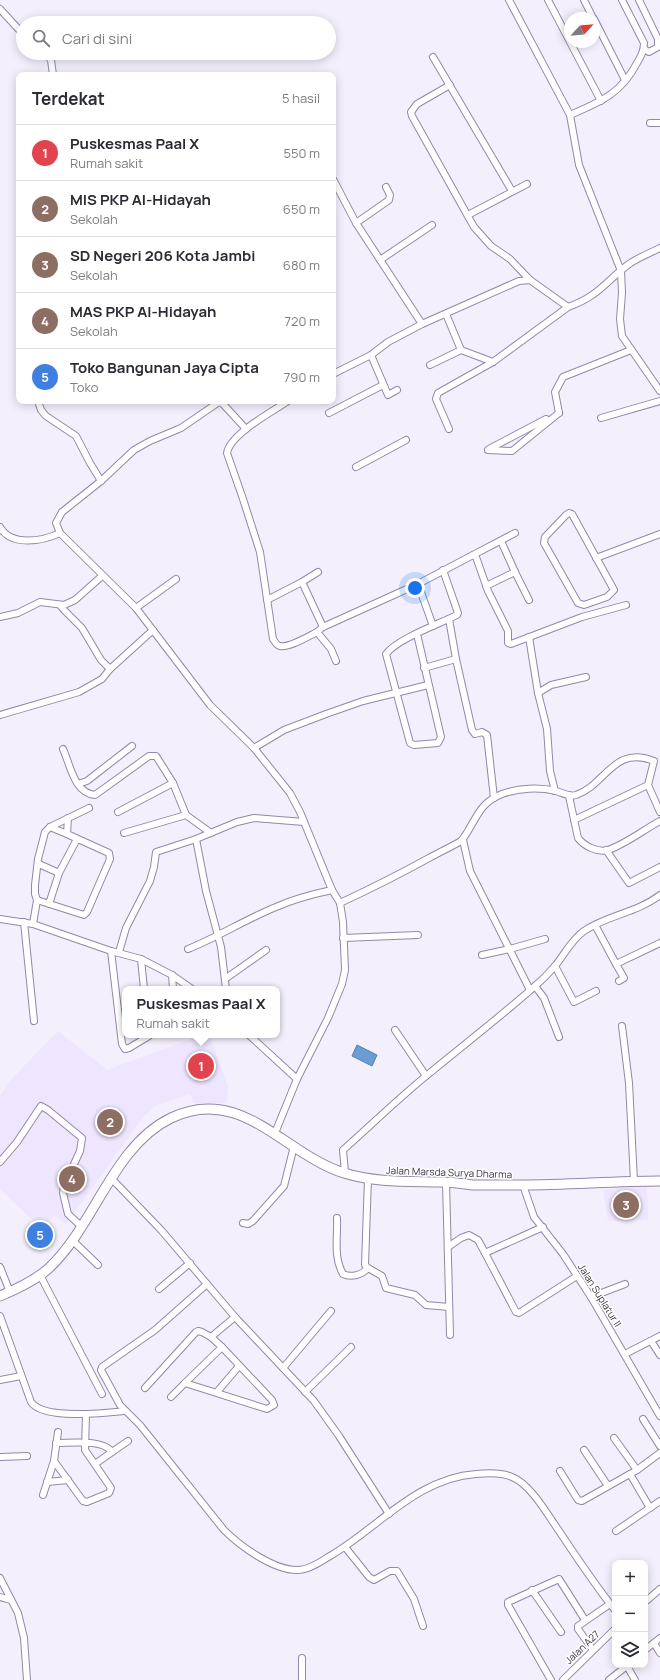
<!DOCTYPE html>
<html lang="id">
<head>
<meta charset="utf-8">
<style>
	body { margin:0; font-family:Manrope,sans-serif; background:#f2f2f3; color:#2b2b33 }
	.controls { position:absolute; right:12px; bottom:12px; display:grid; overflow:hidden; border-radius:8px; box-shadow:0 2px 10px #0003 }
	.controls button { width:36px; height:36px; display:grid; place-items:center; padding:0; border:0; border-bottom:1px solid #e1e1e2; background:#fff; color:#2b2b33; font:20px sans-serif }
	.compass { position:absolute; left:564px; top:12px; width:36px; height:36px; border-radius:50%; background:#fff; box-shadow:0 2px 10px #0003; rotate:64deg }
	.you { position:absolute; left:415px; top:588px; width:14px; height:14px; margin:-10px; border:3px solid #fff; border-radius:50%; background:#1a73e8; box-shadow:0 0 0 6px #1a73e833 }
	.badge { display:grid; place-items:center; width:26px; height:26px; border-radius:50%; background:#b75029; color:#fff; font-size:13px; font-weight:700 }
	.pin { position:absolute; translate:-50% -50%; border:2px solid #fff; box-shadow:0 1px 4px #0006 }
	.popup { position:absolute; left:122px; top:986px; width:158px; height:52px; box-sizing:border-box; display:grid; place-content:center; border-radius:8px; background:#fff; filter:drop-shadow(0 1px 3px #0005); font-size:13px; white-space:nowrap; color:#7c7c81 }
	.popup b { font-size:15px; color:#2b2b33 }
	.popup::after { content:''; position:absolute; left:50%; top:100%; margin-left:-8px; border:8px solid transparent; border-top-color:#fff }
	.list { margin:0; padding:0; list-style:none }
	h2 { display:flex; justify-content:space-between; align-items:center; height:52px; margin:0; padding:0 16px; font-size:17px }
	h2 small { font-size:13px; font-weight:400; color:#7c7c81 }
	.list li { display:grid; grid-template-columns:26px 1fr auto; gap:12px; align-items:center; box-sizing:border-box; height:56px; padding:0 16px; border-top:1px solid #e1e1e2 }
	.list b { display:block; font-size:15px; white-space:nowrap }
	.list p { margin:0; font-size:13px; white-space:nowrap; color:#7c7c81 }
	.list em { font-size:13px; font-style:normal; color:#7c7c81 }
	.icon { flex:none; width:22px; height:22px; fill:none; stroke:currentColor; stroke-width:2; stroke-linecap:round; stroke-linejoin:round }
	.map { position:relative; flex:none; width:660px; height:1680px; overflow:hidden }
	.search { position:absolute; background:#fff; box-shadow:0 2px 10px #0003; left:16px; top:16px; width:320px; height:44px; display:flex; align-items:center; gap:10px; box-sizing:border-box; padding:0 14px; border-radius:22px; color:#7c7c81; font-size:15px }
	.panel { position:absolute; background:#fff; box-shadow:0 2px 10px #0003; left:16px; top:72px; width:320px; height:332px; border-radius:8px }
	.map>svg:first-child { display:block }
	.built { fill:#eee5fe }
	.water { fill:#689ed3; stroke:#597da6 }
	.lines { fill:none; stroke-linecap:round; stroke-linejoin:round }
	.minor-casing { stroke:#9487a7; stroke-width:8 }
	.highway-casing { stroke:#9487a7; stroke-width:11 }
	.minor { stroke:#fff; stroke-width:6 }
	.highway { stroke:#fff; stroke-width:9 }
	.labels { text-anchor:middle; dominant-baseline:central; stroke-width:3; stroke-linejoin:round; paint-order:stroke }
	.street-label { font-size:10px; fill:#36313e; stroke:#fff }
</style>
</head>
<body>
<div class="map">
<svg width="660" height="1680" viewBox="0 0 660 1680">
	<rect width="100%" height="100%" fill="#f4effd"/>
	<g class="built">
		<polygon points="58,1031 107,1070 202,1035 209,1035 228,1086 227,1103 194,1103 190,1094 157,1105 144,1116 66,1224 54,1215 42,1229 0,1189 0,1096 10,1081"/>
		<polygon points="647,1187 648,1220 608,1221 603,1189"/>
	</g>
	<polygon class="water" points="357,1045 377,1055 372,1066 352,1056"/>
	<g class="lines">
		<g class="minor-casing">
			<g id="minor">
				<polyline points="509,0 570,115"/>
				<polyline points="548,0 601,101"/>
				<polyline points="584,0 593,18"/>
				<path d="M 622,0 L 644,43 C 644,51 641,56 637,63 C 621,94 600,102 570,115 L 579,165 L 621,271 L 622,293 L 620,319 L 622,336 L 660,391"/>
				<polyline points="639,0 658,39 658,47 649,52 644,49"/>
				<polyline points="0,9 23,34"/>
				<polyline points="594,19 625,80"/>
				<polyline points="45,53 51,60 53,75"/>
				<polyline points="433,57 512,191"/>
				<polyline points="450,85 417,104 411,112 412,116 474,227 491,246 510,259 530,280"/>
				<polyline points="650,123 660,123"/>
				<polyline points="333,179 356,223 422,324"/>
				<polyline points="468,215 527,184"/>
				<polyline points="356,223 389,200 390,195 386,187"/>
				<polyline points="380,260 432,225"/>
				<polyline points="446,314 461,350 493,362"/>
				<polyline points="371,355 388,395 397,390"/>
				<polyline points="430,365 461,350"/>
				<path d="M 333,374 L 371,355 L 388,342 L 422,324 L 519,281 L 530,280 L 568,307 C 598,297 606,281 629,264 C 639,257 650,253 660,248"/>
				<polyline points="38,401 41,410 46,416 76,436 90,463 101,481"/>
				<path d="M 288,401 C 272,412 230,434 227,453 L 243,499 L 260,552 L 273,639 C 275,642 277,646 280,646 C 289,648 309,636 317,632"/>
				<polyline points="329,413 383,385"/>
				<polyline points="559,413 555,392 563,377 631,350"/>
				<polyline points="601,418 660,401"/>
				<polyline points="246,429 223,404 219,402 216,404 181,428 150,441 134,450 101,481 62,512 56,523 60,533 136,608 210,705 254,748 290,793 300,812 332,890 340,903 343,922 345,970 342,984 328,1018 297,1079 275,1133"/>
				<polyline points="449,429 436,399 438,393 493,362 568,307"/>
				<polyline points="489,449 546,419"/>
				<polyline points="488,450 512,451 559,413"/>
				<polyline points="356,467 406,440"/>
				<polygon points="569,513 572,514 614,590 607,597 584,605 578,603 544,543 545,537 566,515"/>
				<path d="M 0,527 C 11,547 43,541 60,533"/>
				<polyline points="473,555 515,533"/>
				<polyline points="596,558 660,534"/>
				<polyline points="515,572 529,600"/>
				<polyline points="302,582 323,627 317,632 331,649 336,661"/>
				<polyline points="418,584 433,626"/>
				<polyline points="486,586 515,572 501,541"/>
				<polyline points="267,600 302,582 318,572"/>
				<polyline points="60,605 64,610 82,628 101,660 110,669"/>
				<polyline points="136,608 176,579"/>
				<polyline points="0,617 18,613 40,602 64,605 75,600 102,576"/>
				<polyline points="449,619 456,659"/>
				<polyline points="323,627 418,584 473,555 476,557 488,591 508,631 508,643 511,644 582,617 626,605"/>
				<path d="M 417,634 L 441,737 L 438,743 L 414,745 L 410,743 L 386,654 C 397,639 439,624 457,615 L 458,613 L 443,570"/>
				<polyline points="529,637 538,693 547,729 550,771 555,791"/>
				<polyline points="424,668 456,659 472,730 475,734 482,732 487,735 494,798"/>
				<polyline points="538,693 551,685 586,677"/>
				<polyline points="0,715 79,692 102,679 110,669 153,630"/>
				<polyline points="254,748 284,730 326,714 363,701 428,685"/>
				<path d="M 63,749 C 70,764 74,793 95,795 L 149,756 L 156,756 L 173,783 L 186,815"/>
				<polyline points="78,784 87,781 132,746"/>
				<path d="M 569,796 L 578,838 C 584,846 598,853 608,850 C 624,845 645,829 660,821"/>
				<polyline points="118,812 173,783"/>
				<polyline points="574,820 648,785"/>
				<polyline points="50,827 67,834"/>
				<polyline points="124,833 186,815 211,833"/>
				<polyline points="463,840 470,871 530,990"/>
				<polyline points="606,850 629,883 660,867"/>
				<polyline points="39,864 59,873"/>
				<polyline points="37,900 84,915 87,912 110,859 109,853 67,834 68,818"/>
				<path d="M 340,903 C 370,889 400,874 429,858 C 440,852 451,847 461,841 C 464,838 466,834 468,831 C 478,814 482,802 502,794 C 518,788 539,787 556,791 C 563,793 569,797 576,795 C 606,785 613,745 654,761 L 648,785 L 660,812"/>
				<polyline points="49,904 59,873 77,839"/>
				<polyline points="0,919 33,924 111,951 141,959 172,975 192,989"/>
				<polyline points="24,922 34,1021"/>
				<polyline points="33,924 37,900 35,894 35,885 38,859 45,832 50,827 89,808"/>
				<polyline points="595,925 616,964 660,943"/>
				<polyline points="343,938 418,935"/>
				<path d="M 188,949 C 218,937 246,919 276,907 C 294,899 313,894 332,890"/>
				<polyline points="111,951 122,1044 125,1049 129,1048 149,1036"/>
				<polyline points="119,952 126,928 150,881 154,867 156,852 196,839"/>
				<polyline points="482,955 510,949 545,939"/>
				<polyline points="141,959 144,989"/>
				<polyline points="616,964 624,978 619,981"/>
				<polyline points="555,966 574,1002 596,991"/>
				<polyline points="172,975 173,989"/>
				<polyline points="225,979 266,950"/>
				<polyline points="535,986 544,998 559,1037"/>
				<polyline points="226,989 221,947 206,891 196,839 237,822 254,818 304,822"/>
				<polyline points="622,1026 629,1083 634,1181"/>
				<polyline points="395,1030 426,1076"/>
				<polyline points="249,1035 297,1079"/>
				<polyline points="0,1162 17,1142 41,1106 48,1110 82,1138 80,1151 64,1186 63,1193 68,1214 81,1226"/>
				<path d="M 345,1173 L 343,1150 C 371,1125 398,1099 426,1076 C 462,1046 499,1018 534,987 C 541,981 549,973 555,966 C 565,954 571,940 584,931 C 607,915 637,913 660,895"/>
				<polyline points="368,1178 365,1265 368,1268 382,1276 386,1288 415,1295 426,1305 449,1307"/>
				<polyline points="112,1179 162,1231 235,1317 314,1401 339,1436 389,1514"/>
				<polyline points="446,1182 450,1335"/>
				<polyline points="523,1185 534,1217 563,1254 591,1297 660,1416"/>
				<path d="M 337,1218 C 338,1236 333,1257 343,1274 C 351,1278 362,1275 368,1268"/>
				<polyline points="243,1223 248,1224 253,1221 284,1186 294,1146"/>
				<polyline points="543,1227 485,1253 516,1312 519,1313 577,1276"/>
				<polyline points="72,1240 98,1265"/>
				<polyline points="448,1247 461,1238 469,1235 478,1240 485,1253"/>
				<polyline points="0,1267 10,1292"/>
				<polyline points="40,1275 102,1394"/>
				<path d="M 207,1284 L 155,1330 L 102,1367 L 101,1370 L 120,1405 L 140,1425 L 224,1530 C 240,1546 273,1570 297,1570 C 309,1570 320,1562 330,1556 C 378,1528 417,1478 476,1474 C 487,1473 501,1472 512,1477 C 530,1484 546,1512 557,1528 C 576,1556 594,1584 615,1610"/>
				<polyline points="159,1289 190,1263"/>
				<polyline points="591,1297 625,1284"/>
				<path d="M 0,1316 L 31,1402 C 43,1420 106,1413 125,1411"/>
				<polyline points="651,1341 660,1355"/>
				<polyline points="625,1354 660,1336"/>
				<polyline points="283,1368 331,1311"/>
				<polyline points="0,1380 21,1376"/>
				<polyline points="185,1383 222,1347"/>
				<polyline points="145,1388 196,1332 198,1331 202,1332 211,1337"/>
				<polyline points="217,1392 239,1366"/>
				<polyline points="305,1392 351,1347"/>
				<polyline points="171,1397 185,1383 267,1409 274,1405 272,1400 222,1347 211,1337 235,1317"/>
				<polyline points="643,1419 660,1446"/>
				<polyline points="58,1432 54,1461 83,1501 87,1502 109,1493 111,1488 85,1450 86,1414"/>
				<polyline points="614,1438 637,1470"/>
				<path d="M 56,1443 C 72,1443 103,1439 112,1452 L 95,1464"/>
				<polyline points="584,1450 608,1486"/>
				<polyline points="112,1452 128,1441"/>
				<polyline points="0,1457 27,1456"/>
				<polyline points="560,1471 578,1500 582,1501 637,1470 660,1453"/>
				<polyline points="630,1474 650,1508"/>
				<polyline points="47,1482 68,1480"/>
				<polyline points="43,1495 54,1461"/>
				<polyline points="616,1531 660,1501"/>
				<polyline points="345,1547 369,1577 374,1580 390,1571 397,1571 414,1599 423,1626"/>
				<polyline points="0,1578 18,1613 24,1638 27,1680"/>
				<polyline points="532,1590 561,1632"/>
				<polyline points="0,1597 11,1600"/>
				<polyline points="645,1602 660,1589"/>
				<polyline points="654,1643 660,1653"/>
				<polyline points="593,1650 578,1629 578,1626 610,1604"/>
				<polyline points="645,1650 660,1638"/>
				<polyline points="302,1658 302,1680"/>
				<polyline points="627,1666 635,1680"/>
				<polyline points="551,1680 508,1605 508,1602 559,1579 585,1620"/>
				<polyline points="563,1680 615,1629"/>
				<polyline points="609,1680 628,1665"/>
			</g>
		</g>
		<g class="highway-casing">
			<path id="highway" d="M 0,1296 C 17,1289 36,1280 49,1268 C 95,1225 113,1146 171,1118 C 241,1084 284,1154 344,1173 C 376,1183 410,1181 443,1182 C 453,1182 463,1184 473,1185 C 489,1185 506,1185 523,1185 C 568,1185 614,1181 660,1181"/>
		</g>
		<use href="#minor" class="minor"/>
		<use href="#highway" class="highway"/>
	</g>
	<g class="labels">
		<g class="street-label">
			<text transform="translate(449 1172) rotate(2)">Jalan Marsda Surya Dharma</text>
			<text transform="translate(600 1295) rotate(58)">Jalan Suplatur II</text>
			<text transform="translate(582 1647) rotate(-44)">Jalan A27</text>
		</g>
	</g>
</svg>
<div class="controls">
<button>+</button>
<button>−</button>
<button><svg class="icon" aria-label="layers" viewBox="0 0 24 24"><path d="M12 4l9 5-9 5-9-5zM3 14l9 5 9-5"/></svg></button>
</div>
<svg class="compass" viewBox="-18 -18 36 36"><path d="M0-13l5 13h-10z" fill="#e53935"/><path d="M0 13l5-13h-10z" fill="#7c7c81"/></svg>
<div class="you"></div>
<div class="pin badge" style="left:201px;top:1066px;background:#e0444e">1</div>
<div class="popup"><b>Puskesmas Paal X</b>Rumah sakit</div>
<div class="pin badge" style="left:110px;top:1122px;background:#8d6e63">2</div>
<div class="pin badge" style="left:626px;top:1205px;background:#8d6e63">3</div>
<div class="pin badge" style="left:72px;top:1179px;background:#8d6e63">4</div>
<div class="pin badge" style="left:40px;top:1235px;background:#3f7fe0">5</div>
<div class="search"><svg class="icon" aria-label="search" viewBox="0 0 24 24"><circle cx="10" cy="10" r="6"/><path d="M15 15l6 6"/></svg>Cari di sini</div>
<section class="panel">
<h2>Terdekat<small>5 hasil</small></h2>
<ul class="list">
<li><span class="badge" style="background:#e0444e">1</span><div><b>Puskesmas Paal X</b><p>Rumah sakit</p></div><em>550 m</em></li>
<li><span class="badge" style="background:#8d6e63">2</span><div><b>MIS PKP Al-Hidayah</b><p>Sekolah</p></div><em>650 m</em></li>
<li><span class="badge" style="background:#8d6e63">3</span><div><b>SD Negeri 206 Kota Jambi</b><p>Sekolah</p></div><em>680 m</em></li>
<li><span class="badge" style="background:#8d6e63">4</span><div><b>MAS PKP Al-Hidayah</b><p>Sekolah</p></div><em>720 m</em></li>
<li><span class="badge" style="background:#3f7fe0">5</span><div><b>Toko Bangunan Jaya Cipta</b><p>Toko</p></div><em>790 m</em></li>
</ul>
</section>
</div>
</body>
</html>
